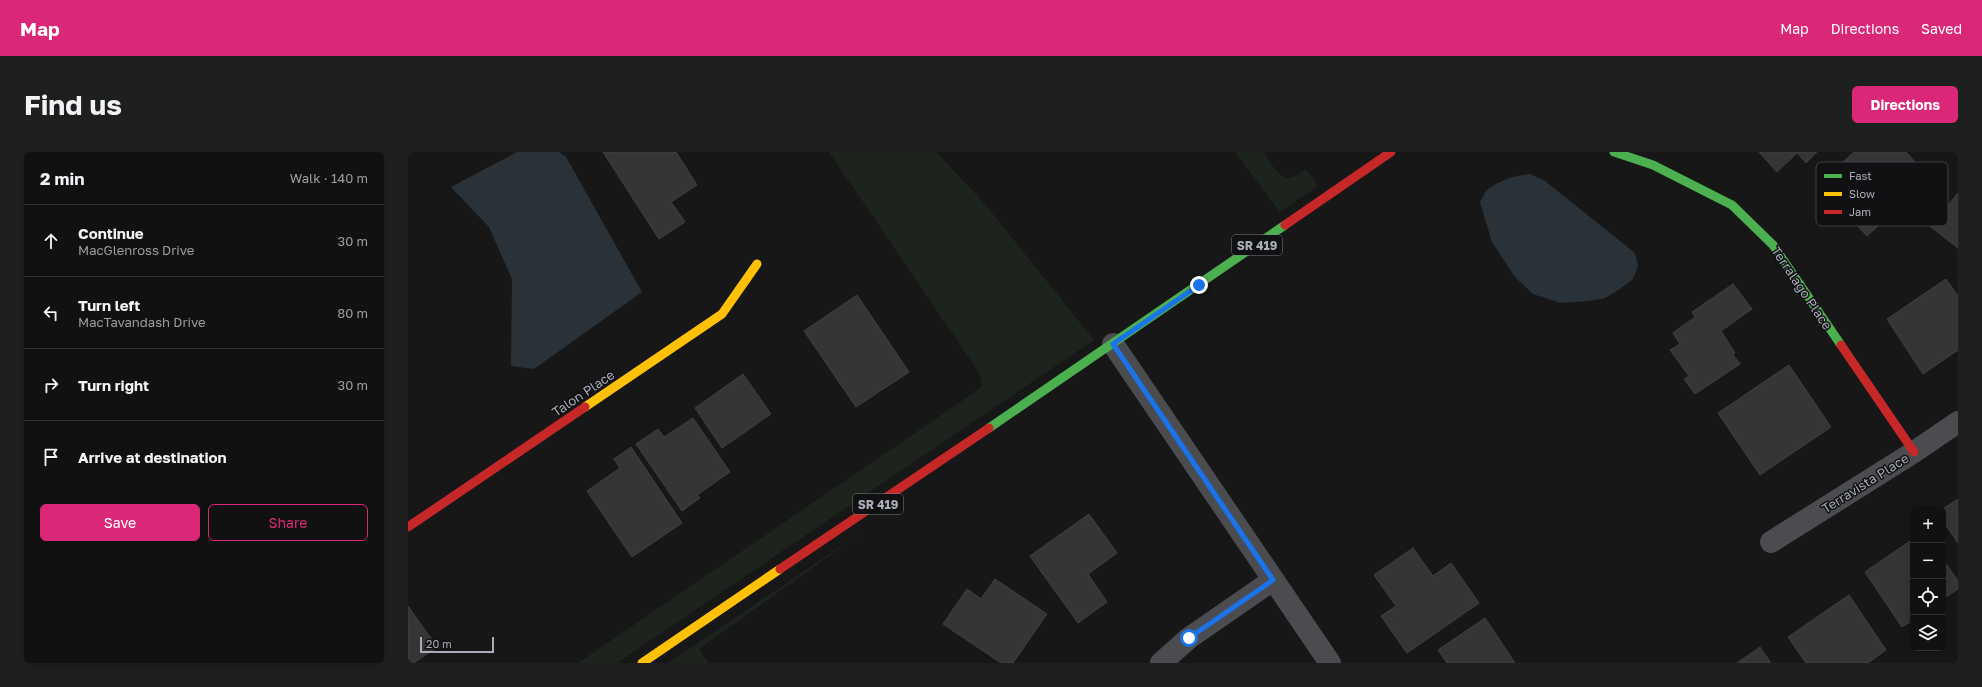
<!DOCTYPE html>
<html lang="en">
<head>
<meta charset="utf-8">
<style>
	body { margin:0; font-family:"Golos Text",sans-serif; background:#1e1f1f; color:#f1f3f6 }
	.controls { position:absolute; right:12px; bottom:12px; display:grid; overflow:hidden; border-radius:6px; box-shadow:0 2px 10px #0003 }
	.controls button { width:36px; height:36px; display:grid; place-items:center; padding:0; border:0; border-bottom:1px solid #303131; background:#111; color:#f1f3f6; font:20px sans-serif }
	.scale { position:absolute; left:12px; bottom:10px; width:74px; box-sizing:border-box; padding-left:4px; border:2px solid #a8adb8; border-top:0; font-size:11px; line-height:14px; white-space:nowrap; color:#a8adb8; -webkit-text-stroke:3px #111113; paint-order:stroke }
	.stop { position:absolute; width:12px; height:12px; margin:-9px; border:3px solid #1a73e8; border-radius:50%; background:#fff }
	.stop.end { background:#1a73e8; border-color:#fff; box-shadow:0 1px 4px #0008 }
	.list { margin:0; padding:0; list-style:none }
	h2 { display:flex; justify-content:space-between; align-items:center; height:52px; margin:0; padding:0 16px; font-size:17px }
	h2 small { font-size:13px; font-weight:400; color:#9c9d9f }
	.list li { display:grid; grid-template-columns:26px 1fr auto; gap:12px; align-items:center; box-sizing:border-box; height:72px; padding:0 16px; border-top:1px solid #303131 }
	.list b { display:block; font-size:15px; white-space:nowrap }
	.list p { margin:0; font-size:13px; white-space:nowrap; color:#9c9d9f }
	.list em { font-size:13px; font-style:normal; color:#9c9d9f }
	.actions { display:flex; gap:8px; padding:12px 16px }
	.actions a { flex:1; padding:9px 0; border:1px solid #db2777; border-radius:6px; text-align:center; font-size:14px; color:#db2777 }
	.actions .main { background:#db2777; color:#fff }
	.icon { flex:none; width:22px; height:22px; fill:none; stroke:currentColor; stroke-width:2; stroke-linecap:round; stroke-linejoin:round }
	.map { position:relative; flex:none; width:1550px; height:511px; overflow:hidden; border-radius:6px }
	header { display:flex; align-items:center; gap:24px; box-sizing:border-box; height:56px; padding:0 20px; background:#db2777; color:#fff }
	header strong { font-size:19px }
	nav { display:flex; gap:22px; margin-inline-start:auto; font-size:14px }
	.intro { display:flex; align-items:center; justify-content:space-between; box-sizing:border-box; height:96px; padding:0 24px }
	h1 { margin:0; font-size:28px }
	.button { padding:10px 18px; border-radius:6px; background:#db2777; color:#fff; font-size:14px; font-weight:700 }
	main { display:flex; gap:24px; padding:0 24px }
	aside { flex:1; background:#111; border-radius:6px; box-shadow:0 2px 10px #0003 }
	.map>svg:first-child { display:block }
	.green { fill:#1d241e }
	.water { fill:#2a3239 }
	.building { fill:#353536; stroke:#3f4043 }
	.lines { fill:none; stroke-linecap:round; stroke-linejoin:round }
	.street { stroke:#4b4c50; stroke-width:22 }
	.fast { stroke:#4caf50; stroke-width:9 }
	.slow { stroke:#ffc107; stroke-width:9 }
	.jam { stroke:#c62828; stroke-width:9 }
	.route { stroke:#1a73e8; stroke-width:5 }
	.labels { text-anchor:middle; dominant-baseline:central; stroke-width:3; stroke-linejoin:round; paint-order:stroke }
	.shield { fill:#111113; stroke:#7b7e86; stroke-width:1 }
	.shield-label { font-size:12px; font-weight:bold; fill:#a8adb8 }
	.street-label { font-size:13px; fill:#a8adb8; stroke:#111113 }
	.key { fill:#111113; stroke:#3e4045; stroke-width:1 }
	.key-label { font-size:11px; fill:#a8adb8 }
</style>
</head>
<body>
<header>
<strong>Map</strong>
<nav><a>Map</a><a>Directions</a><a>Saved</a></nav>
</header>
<div class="intro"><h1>Find us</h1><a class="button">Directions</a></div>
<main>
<aside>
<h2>2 min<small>Walk · 140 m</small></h2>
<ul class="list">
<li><svg class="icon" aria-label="ahead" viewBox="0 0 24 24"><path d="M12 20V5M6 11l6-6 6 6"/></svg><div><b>Continue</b><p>MacGlenross Drive</p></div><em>30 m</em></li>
<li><svg class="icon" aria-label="left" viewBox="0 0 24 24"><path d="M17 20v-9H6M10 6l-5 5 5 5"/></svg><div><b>Turn left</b><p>MacTavandash Drive</p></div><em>80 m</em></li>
<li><svg class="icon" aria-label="right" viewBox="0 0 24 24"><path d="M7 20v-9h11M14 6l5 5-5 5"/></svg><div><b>Turn right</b></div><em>30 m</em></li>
<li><svg class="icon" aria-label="arrive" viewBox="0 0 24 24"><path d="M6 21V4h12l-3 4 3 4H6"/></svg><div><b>Arrive at destination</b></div></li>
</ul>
<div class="actions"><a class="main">Save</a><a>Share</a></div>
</aside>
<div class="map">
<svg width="1550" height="511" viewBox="0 0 1550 511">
	<rect width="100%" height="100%" fill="#171717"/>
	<g class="green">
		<polygon points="421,0 528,0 576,51 686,188 209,511 170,511 570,238 574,233 572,222"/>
		<path d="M 827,0 L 856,0 C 862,8 870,28 882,26 C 887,25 894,19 898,17 L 910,34 L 872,60 Z"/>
		<polygon points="460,376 291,497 300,511 260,511"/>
	</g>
	<g class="water">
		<polygon points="109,0 151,0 158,5 234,140 126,217 103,214 104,127 81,75 43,35"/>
		<path d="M 1122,22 L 1137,29 L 1227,101 L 1230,114 L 1225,127 L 1212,137 L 1197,146 L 1181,149 L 1152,151 L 1125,142 L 1107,125 L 1084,90 L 1072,50 C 1074,47 1076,42 1078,39 C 1089,29 1108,23 1122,22 Z"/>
	</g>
	<g class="building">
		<polygon points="195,0 268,0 289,33 263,50 277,70 251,87"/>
		<polygon points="1351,0 1409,0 1398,11 1389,1 1369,20"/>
		<polygon points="1446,0 1498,0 1507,10 1494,21 1510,38 1459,84 1411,32"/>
		<polygon points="1550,41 1550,96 1523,75"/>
		<polygon points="1538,127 1550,144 1550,198 1515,222 1479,167"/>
		<polygon points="1325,132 1344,157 1313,179 1327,201 1325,203 1332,212 1287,242 1276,227 1281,224 1262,198 1272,192 1265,181 1287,165 1284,160"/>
		<polygon points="449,143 501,220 448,255 396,179"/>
		<polygon points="1381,213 1423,275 1352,323 1310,261"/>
		<polygon points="335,222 363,262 314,296 287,256"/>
		<polygon points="285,266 322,320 289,343 292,346 274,359 228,292 250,277 256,285"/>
		<polygon points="223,295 274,371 224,405 179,339 212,316 206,307"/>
		<polygon points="1550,347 1550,391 1535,369 1535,358 1533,358"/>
		<polygon points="681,362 709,401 680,422 699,450 670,471 622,404"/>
		<polygon points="1505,387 1505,468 1494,475 1457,420"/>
		<polygon points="1005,396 1025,424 1043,411 1071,451 999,501 973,464 988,454 966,423"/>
		<polygon points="1535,407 1550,429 1550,437 1535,447"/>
		<polygon points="587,427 639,462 605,511 593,511 535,472 559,437 573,447"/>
		<polygon points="1441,443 1478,498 1460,511 1398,511 1380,485"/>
		<polygon points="0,454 29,495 6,511 0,511"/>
		<polygon points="1077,466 1107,511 1039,511 1030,498"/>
		<polygon points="1352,495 1363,511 1329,511"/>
	</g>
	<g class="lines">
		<g class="street">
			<polyline points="705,192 922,511"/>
			<polyline points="1363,390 1506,300 1550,270"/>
			<polyline points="753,511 781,486 865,428"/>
		</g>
		<g class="fast">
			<polyline points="1206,0 1245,13 1324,53 1365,93 1433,193"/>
			<polyline points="581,276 877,73"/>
		</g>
		<g class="slow">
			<polyline points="177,255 314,162 349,112"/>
			<polyline points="234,511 372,417"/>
		</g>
		<g class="jam">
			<polyline points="877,73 983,0"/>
			<polyline points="1433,193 1506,300"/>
			<polyline points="0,375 177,255"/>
			<polyline points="372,417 581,276"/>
		</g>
	</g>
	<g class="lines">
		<polyline class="route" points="781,486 865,428 705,192 791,133"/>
	</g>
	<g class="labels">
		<g class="shield">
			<rect x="824" y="83" width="50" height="20" rx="3"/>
			<rect x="445" y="342" width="50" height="20" rx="3"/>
		</g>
		<g class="shield-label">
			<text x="849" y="93">SR 419</text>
			<text x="470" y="352">SR 419</text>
		</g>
		<g class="street-label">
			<text transform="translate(1394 136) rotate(56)">Terralago Place</text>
			<text transform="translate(175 241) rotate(-34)">Talon Place</text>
			<text transform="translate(1457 331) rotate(-32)">Terravista Place</text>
		</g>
	</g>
	<rect x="1408" y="10" width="132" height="64" rx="6" class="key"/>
	<rect x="1416" y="22" width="18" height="4" fill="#4caf50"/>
	<rect x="1416" y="40" width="18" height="4" fill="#ffc107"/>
	<rect x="1416" y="58" width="18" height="4" fill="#c62828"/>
	<g class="key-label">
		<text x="1441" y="28">Fast</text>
		<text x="1441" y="46">Slow</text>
		<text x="1441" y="64">Jam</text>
	</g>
</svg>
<div class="controls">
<button>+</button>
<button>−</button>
<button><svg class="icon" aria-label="locate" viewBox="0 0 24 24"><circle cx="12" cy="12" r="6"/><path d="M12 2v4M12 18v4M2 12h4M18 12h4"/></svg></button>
<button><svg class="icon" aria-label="layers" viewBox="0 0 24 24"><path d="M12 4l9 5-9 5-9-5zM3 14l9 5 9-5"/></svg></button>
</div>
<div class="scale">20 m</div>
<div class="stop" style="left:781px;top:486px"></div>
<div class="stop end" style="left:791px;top:133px"></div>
</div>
</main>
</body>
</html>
